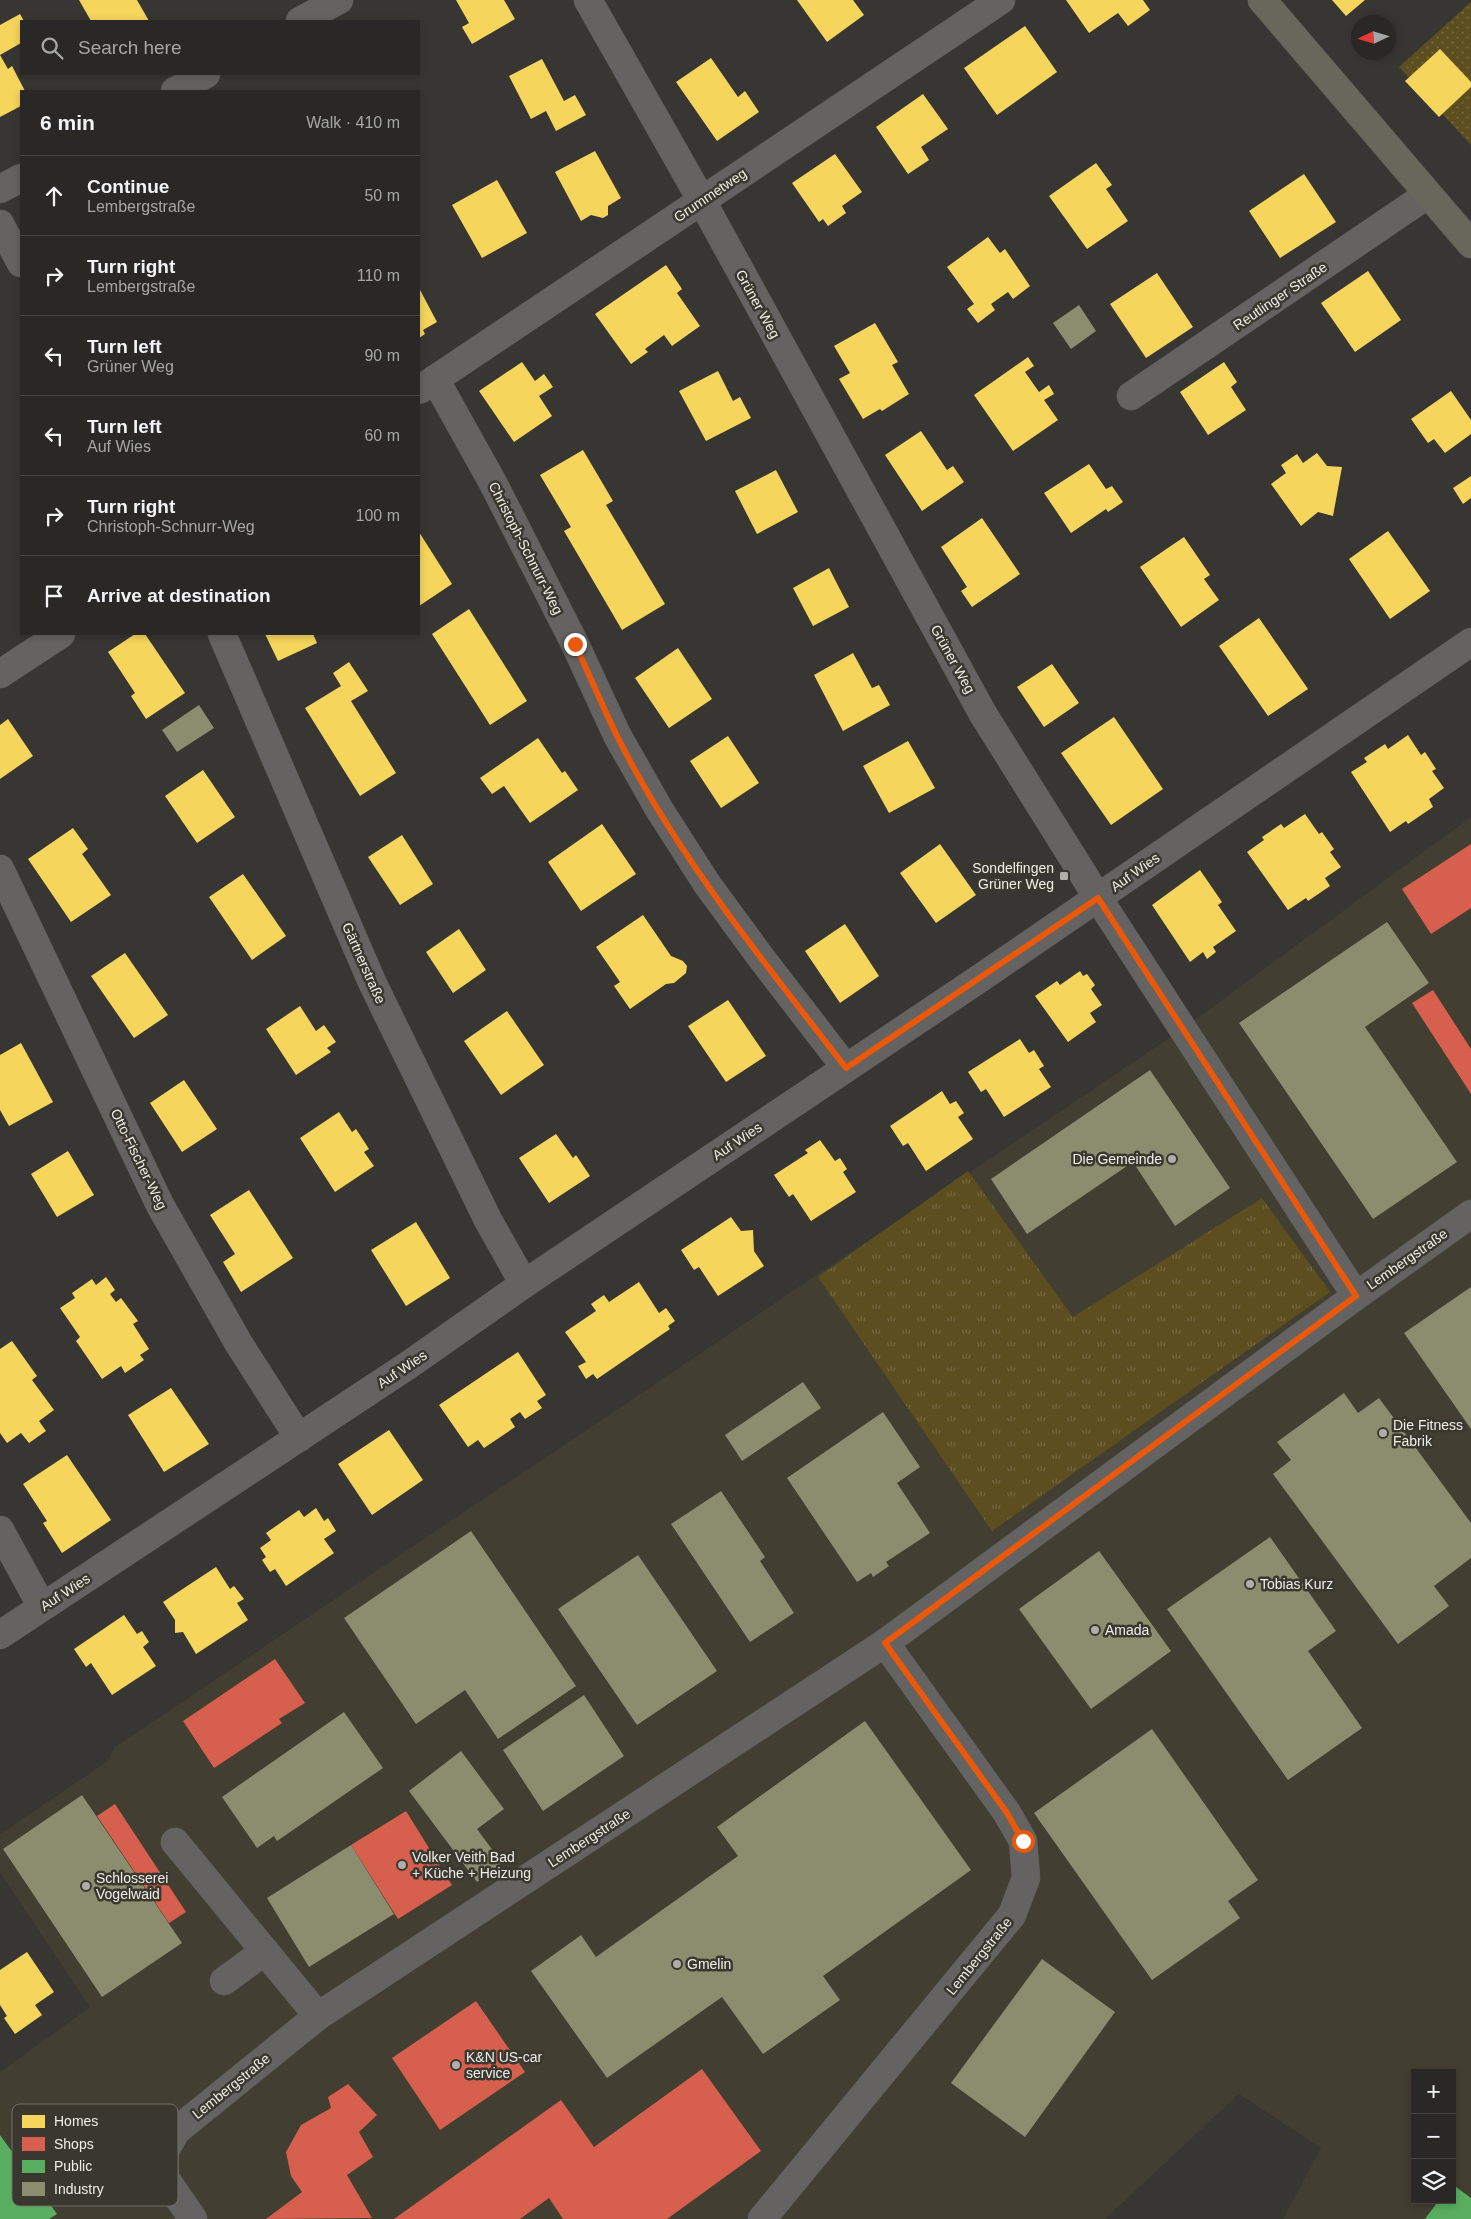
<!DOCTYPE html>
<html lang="en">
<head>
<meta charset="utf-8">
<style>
	body { margin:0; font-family:Arial,sans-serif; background:#353432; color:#f1f3f6 }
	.controls { position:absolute; right:15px; bottom:15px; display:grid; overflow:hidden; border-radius:0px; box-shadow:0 2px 8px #0003 }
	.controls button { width:45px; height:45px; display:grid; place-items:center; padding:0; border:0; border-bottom:1px solid #454443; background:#292826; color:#f1f3f6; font:25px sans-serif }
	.compass { position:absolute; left:1351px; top:15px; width:45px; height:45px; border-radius:50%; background:#292826; box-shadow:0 2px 8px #0003; rotate:266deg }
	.stop { position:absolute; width:15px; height:15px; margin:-11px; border:4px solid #ea580c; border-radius:50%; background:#fff }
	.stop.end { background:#ea580c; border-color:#fff; box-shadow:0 1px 5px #0008 }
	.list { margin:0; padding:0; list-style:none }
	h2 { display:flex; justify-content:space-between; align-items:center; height:65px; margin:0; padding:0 20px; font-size:21px }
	h2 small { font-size:16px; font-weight:400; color:#a5a6a7 }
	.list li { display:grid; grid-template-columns:32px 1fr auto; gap:15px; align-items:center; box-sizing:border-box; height:80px; padding:0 20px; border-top:1px solid #454443 }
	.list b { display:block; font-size:19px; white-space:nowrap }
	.list p { margin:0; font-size:16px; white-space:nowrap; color:#a5a6a7 }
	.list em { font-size:16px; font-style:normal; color:#a5a6a7 }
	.icon { flex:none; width:28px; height:28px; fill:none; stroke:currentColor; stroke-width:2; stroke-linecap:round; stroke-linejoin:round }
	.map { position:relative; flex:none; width:1471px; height:2219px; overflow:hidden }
	.search { position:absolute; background:#292826; box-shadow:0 2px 8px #0003; left:20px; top:20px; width:400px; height:55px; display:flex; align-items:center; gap:12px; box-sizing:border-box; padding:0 18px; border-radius:0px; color:#a5a6a7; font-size:19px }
	.panel { position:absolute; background:#292826; box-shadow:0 2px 8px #0003; left:20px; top:90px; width:400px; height:545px; border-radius:0px }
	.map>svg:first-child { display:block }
	.built { fill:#423e31; fill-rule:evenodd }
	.grass { fill:url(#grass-tufts) }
	.park { fill:url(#park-dots) }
	.homes { fill:#f6d55c }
	.shops { fill:#d6604d }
	.public { fill:#5aae61 }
	.industry { fill:#8c8c6e }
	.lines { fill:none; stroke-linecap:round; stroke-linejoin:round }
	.minor-casing { stroke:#555450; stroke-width:29 }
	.major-casing { stroke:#555450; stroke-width:29 }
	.minor { stroke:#646361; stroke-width:28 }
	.major { stroke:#69665c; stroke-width:28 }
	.route { stroke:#ea580c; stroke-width:6 }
	.poi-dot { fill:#afaea9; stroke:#3a372f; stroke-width:2 }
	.labels { text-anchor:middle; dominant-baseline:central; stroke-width:5; stroke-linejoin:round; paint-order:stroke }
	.street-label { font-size:14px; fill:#f0eee9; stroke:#3a372f }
	.poi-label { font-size:14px; fill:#f0eee9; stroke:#3a372f; text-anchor:start }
	.key { fill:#3a372f; stroke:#716e67; stroke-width:1 }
	.key-label { font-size:14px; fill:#f0eee9 }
</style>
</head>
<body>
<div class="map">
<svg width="1471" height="2219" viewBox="0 0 1471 2219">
	<defs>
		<pattern id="grass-tufts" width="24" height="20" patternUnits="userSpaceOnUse" patternTransform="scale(1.25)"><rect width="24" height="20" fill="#5c4e1f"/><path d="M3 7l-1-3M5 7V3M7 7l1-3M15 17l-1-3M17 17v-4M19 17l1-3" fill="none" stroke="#746840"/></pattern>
		<pattern id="park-dots" width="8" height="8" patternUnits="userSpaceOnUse" patternTransform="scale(1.25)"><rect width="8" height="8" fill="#5c4e1f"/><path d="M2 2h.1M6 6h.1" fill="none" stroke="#746840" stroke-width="1.8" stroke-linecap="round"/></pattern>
	</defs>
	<rect width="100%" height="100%" fill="#373632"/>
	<path class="built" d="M 1471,817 L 1471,2219 L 1283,2219 L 1321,2148 L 1239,2094 L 1105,2219 L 0,2219 L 0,2072 L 90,2007 L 0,1873 L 0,1834 L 108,1761 L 115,1747 L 1181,1030 ZM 1415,2073 L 1452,2073 L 1452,2200 L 1415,2200 Z"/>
	<polygon class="grass" points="968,1171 1073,1317 1262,1198 1330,1292 992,1531 818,1277"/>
	<polygon class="park" points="1471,2 1471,145 1399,67"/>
	<g class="homes">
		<polygon points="79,0 137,0 149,21 91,21"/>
		<polygon points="456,0 504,0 515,19 472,44 462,27 469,23"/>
		<polygon points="797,0 853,0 864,15 827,42"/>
		<polygon points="1066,0 1143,0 1150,10 1128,26 1118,13 1089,33"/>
		<polygon points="1332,0 1365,0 1346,16"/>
		<polygon points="20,14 24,21 21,21 21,43 0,55 8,69 12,66 25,91 21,91 21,106 0,117 0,25"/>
		<polygon points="1025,26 1057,72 997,115 964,68"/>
		<polygon points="1440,49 1471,82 1471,87 1439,117 1405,81"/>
		<polygon points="711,58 738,97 745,91 759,112 717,141 676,82"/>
		<polygon points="542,59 564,101 575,95 586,115 556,131 546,111 531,119 509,76"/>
		<polygon points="923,94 948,129 921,147 929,160 908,174 876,127"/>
		<polygon points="595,151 621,198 608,206 608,215 603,218 591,215 581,221 555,172"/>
		<polygon points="835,154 862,192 842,206 846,213 828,226 823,219 819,222 792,183"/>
		<polygon points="1096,163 1112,185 1106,189 1128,221 1087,249 1049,196"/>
		<polygon points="1304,174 1336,222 1280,258 1249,211"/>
		<polygon points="497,180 527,233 482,258 452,205"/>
		<polygon points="988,237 1000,253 1005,249 1030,286 1013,299 1008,292 991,304 995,310 978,323 967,309 974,304 947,267"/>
		<polygon points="666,265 682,289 677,293 700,326 672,346 664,335 645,349 648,352 631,364 595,314"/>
		<polygon points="1368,271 1401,320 1355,352 1321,303"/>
		<polygon points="1157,273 1193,327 1146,358 1110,304"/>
		<polygon points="419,288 437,322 423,330 425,334 419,338"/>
		<polygon points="875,323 898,362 892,365 909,394 882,411 880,409 863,419 839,379 850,373 834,346"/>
		<polygon points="1028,357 1034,366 1025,372 1039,392 1049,385 1054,394 1044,400 1058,420 1013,451 974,395"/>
		<polygon points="522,362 535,381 544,374 553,387 539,396 552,416 514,442 479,391"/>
		<polygon points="1224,362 1237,382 1231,387 1246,410 1208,435 1180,392"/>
		<polygon points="718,371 733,401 740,397 751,418 706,441 679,391"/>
		<polygon points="1451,391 1471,420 1471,434 1445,453 1434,439 1428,443 1411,419"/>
		<polygon points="921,431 947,470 953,466 964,482 922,511 885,455"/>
		<polygon points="583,450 613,501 606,505 665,604 622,630 564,531 571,527 540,475"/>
		<polygon points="1317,453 1327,466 1342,467 1333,516 1318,512 1301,526 1271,484 1286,473 1281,465 1297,454 1303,463"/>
		<polygon points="1089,464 1106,489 1112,486 1123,502 1108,512 1106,509 1071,533 1044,493"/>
		<polygon points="776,470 798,512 757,534 735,491"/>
		<polygon points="1471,476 1471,498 1463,504 1453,488"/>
		<polygon points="982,518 1020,574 972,607 961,591 967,587 941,547"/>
		<polygon points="1388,531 1430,591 1390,619 1349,559"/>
		<polygon points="419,532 452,584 419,606"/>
		<polygon points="1184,537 1210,575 1204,579 1219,600 1181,627 1140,567"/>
		<polygon points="829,568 849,607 813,626 793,588"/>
		<polygon points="469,609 527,701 490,725 432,634"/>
		<polygon points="1259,618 1308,689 1268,716 1219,646"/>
		<polygon points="135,634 145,634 185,693 146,719 131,696 135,693 108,652"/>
		<polygon points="265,634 313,634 317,643 278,661"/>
		<polygon points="678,648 712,699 669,728 635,678"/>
		<polygon points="853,653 872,688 879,685 890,705 843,731 814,675"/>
		<polygon points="349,662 368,691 351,701 396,773 360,796 305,708 341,686 333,673"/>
		<polygon points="1052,664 1079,703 1044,727 1017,687"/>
		<polygon points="1114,717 1163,789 1111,825 1061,753"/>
		<polygon points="8,719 33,756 0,779 0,725"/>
		<polygon points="1408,735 1421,755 1425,752 1436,769 1432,771 1444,788 1429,799 1433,807 1408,824 1406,821 1390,832 1351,772 1367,762 1364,758 1385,744 1388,749"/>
		<polygon points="728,736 759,783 721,808 690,761"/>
		<polygon points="538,738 562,773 565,771 578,790 530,823 504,786 492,794 480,778"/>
		<polygon points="908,741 935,788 889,813 863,766"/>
		<polygon points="203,770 235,817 197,843 165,796"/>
		<polygon points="1305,814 1319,834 1322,832 1334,849 1330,852 1341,867 1325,878 1330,886 1308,901 1306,898 1288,910 1247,852 1264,840 1262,837 1281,824 1284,828"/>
		<polygon points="602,824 636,874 581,911 548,862"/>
		<polygon points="73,828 88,849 82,854 111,895 71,922 28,859"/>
		<polygon points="402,835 433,884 400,905 368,857"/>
		<polygon points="940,844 976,895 936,923 900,873"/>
		<polygon points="1200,870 1222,902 1218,905 1236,931 1213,947 1216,952 1207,959 1203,952 1190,962 1152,905"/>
		<polygon points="243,874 286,936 252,960 209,897"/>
		<polygon points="643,915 671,956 683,961 687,966 686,973 674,983 666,984 630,1009 614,986 620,982 596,947"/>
		<polygon points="845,924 879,976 840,1003 805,951"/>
		<polygon points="459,929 486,970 453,993 426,952"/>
		<polygon points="125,953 168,1015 134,1038 91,976"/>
		<polygon points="1080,971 1083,976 1087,974 1095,985 1091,989 1102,1005 1090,1013 1096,1022 1068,1042 1035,996 1057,981 1060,985"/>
		<polygon points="728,1000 766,1056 726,1082 688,1026"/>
		<polygon points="300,1006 316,1031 324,1025 336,1042 327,1048 331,1052 296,1075 266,1029"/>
		<polygon points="507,1011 544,1065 501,1095 464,1041"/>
		<polygon points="1020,1039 1029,1053 1034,1050 1044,1066 1039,1069 1051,1087 1004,1117 986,1089 981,1092 968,1072"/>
		<polygon points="21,1043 53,1102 9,1126 0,1110 0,1055"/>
		<polygon points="184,1080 217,1129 182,1152 150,1103"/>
		<polygon points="942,1091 950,1104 956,1101 964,1113 958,1117 973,1139 926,1171 908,1143 903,1146 890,1126"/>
		<polygon points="339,1112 352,1132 356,1129 369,1149 364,1152 374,1166 335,1192 300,1138"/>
		<polygon points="556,1134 573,1158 576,1155 590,1176 549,1203 519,1158"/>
		<polygon points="820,1140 835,1161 840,1158 847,1169 843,1172 856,1192 811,1221 793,1194 789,1197 774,1175 808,1153 805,1150"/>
		<polygon points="68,1151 94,1195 57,1217 31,1174"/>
		<polygon points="249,1190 293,1258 241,1292 223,1262 235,1254 210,1215"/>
		<polygon points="731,1217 741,1231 753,1230 754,1251 764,1266 718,1296 699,1267 694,1270 681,1250"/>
		<polygon points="416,1222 450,1278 406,1306 371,1250"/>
		<polygon points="106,1277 115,1290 110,1294 116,1302 121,1298 138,1321 133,1324 149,1349 140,1355 144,1360 125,1373 121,1366 102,1379 76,1341 80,1337 60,1308 75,1298 72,1293 92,1279 96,1285"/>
		<polygon points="639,1282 659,1313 666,1308 675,1321 668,1326 670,1329 597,1379 593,1374 586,1379 578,1366 586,1362 565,1332 596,1311 591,1304 604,1295 609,1302"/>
		<polygon points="12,1341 37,1376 32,1380 54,1410 39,1421 46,1431 29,1443 21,1433 7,1443 0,1433 0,1349"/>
		<polygon points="518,1352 546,1395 537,1401 542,1408 525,1419 520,1412 510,1419 515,1427 484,1448 478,1440 468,1447 439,1405"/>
		<polygon points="171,1388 209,1444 164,1472 128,1415"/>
		<polygon points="389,1430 423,1480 372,1515 338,1464"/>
		<polygon points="67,1455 111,1520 62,1553 43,1523 47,1521 23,1484"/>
		<polygon points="316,1508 324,1521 328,1518 336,1531 324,1539 334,1553 286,1586 275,1569 270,1572 262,1560 266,1557 260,1548 271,1540 266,1533 299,1510 304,1517"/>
		<polygon points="216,1567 230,1589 234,1586 244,1599 237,1603 248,1620 196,1654 183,1632 175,1633 175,1620 163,1602"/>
		<polygon points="124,1615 137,1634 142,1631 149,1642 143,1647 156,1666 112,1695 91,1663 86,1667 74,1649"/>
		<polygon points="27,1952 54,1992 35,2005 42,2015 15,2034 4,2018 7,2016 0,2005 0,1970"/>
	</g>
	<g class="shops">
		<polygon points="1471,844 1471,908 1431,934 1402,889"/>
		<polygon points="1433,990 1471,1049 1471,1094 1412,1003"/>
		<polygon points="275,1659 305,1703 279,1719 282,1723 214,1768 183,1721"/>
		<polygon points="115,1804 186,1912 169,1923 97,1816"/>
		<polygon points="406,1811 452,1885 398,1919 351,1845"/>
		<polygon points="476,2001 525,2072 440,2130 392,2058"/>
		<polygon points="702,2069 761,2151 667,2219 563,2219 549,2198 520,2219 394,2219 561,2100 594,2147"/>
		<polygon points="348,2084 377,2115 359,2132 373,2157 347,2175 372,2218 266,2219 302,2192 291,2176 286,2152 301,2125 331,2108 328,2097"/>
	</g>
	<g class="public">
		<polygon points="0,2135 57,2214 49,2219 0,2219"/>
		<polygon points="1452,2184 1471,2198 1471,2219 1425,2219 1439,2200 1452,2200"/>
	</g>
	<g class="industry">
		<polygon points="1079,305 1096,331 1071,349 1053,323"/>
		<polygon points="199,705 214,728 177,752 162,730"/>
		<polygon points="1387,922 1429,983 1365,1027 1457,1162 1373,1219 1239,1023"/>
		<polygon points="1150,1070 1230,1188 1175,1226 1133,1162 1027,1234 991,1179"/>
		<polygon points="1471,1287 1471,1429 1404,1333"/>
		<polygon points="803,1382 821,1408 742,1461 725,1435"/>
		<polygon points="1344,1393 1358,1413 1379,1398 1471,1523 1471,1558 1434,1586 1449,1606 1398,1644 1273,1474 1291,1460 1277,1442"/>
		<polygon points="883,1412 920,1467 897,1483 930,1533 886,1562 889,1566 873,1577 871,1573 857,1582 787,1478"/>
		<polygon points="721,1491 765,1557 760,1561 794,1613 750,1642 671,1524"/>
		<polygon points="471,1531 576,1686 498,1739 465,1690 416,1724 344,1618"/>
		<polygon points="1270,1537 1336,1631 1308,1651 1362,1728 1288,1780 1167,1609"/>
		<polygon points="1099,1551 1171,1651 1091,1709 1019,1609"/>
		<polygon points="638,1555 717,1671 637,1725 558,1609"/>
		<polygon points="584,1695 624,1756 543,1811 503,1750"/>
		<polygon points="344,1712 383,1768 277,1841 274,1836 257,1848 222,1797"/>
		<polygon points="865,1721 971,1870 823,1976 840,2000 763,2054 722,1997 607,2078 531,1971 581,1935 596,1957 738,1856 717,1827"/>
		<polygon points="1152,1729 1258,1880 1228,1901 1240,1918 1152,1980 1034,1813"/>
		<polygon points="461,1751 504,1809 477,1829 502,1863 477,1882 409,1791"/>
		<polygon points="82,1795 182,1943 102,1997 3,1849"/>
		<polygon points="351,1845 394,1914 309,1967 267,1898"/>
		<polygon points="1042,1959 1115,2012 1025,2137 951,2083"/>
	</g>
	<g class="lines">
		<g class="minor-casing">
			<g id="minor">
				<polyline points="588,0 702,201 983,714 1098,898 1356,1296"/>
				<polyline points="300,21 339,0"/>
				<polyline points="175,91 206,74"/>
				<polyline points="0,189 21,178"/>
				<polyline points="0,224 21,263"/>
				<polyline points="435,379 493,483 575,644 617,735 659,809 707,884 762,959 846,1068"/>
				<polyline points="419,390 1001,0"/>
				<polyline points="1131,396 1427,195"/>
				<polyline points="222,634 372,982 488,1220 524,1284"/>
				<polyline points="0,674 61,634"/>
				<polyline points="0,869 160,1205 239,1344 299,1438"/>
				<polyline points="0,1530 42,1607"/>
				<polyline points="0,1635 410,1364 524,1284 976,981 1471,642"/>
				<polyline points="175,1842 318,2016"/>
				<polyline points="224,1981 265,1951"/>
				<polyline points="193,2219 165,2178 164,2153 176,2131 318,2016 885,1643 1356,1296 1471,1214"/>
				<polyline points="762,2219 1012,1915 1026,1878 1023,1841 1007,1813 885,1643"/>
			</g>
		</g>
		<g class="major-casing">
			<polyline id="major" points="1262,0 1471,244"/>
		</g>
		<use href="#minor" class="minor"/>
		<use href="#major" class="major"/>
	</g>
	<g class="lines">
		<path class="route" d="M 575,644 C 589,674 602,705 616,734 C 676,855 764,962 846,1068 L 1098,898 L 1356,1296 L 885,1643 L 1007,1813 L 1023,1841"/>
	</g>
	<g class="poi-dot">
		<rect x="1059" y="871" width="10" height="10" rx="2.5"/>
		<circle cx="1172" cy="1159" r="5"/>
		<circle cx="1383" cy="1433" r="5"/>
		<circle cx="1250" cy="1584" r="5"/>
		<circle cx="1095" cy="1630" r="5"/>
		<circle cx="402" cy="1865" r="5"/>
		<circle cx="86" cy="1886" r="5"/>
		<circle cx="677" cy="1964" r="5"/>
		<circle cx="456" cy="2065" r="5"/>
	</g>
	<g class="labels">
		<g class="street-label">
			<text transform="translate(710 195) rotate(-34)">Grummetweg</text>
			<text transform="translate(1280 296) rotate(-34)">Reutlinger Straße</text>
			<text transform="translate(758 304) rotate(61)">Grüner Weg</text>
			<text transform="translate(526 548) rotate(63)">Christoph-Schnurr-Weg</text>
			<text transform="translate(953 659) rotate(61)">Grüner Weg</text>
			<text transform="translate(1135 872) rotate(-35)">Auf Wies</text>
			<text transform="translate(364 963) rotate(66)">Gärtnerstraße</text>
			<text transform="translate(737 1141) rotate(-34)">Auf Wies</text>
			<text transform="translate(139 1159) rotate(64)">Otto-Fischer-Weg</text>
			<text transform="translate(1407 1259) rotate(-35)">Lembergstraße</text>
			<text transform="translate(402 1369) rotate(-34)">Auf Wies</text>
			<text transform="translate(65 1592) rotate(-33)">Auf Wies</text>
			<text transform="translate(589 1838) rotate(-33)">Lembergstraße</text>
			<text transform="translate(979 1956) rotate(-51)">Lembergstraße</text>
			<text transform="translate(231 2086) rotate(-39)">Lembergstraße</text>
		</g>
		<g class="poi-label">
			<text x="1054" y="868" text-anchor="end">Sondelfingen<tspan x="1054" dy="16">Grüner Weg</tspan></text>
			<text x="1162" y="1159" text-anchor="end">Die Gemeinde</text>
			<text x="1393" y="1425">Die Fitness<tspan x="1393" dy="16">Fabrik</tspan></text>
			<text x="1260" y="1584">Tobias Kurz</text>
			<text x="1105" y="1630">Amada</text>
			<text x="412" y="1857">Volker Veith Bad<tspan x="412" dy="16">+ Küche + Heizung</tspan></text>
			<text x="96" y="1878">Schlosserei<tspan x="96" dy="16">Vogelwaid</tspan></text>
			<text x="687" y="1964">Gmelin</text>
			<text x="466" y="2057">K&amp;N US-car<tspan x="466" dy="16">service</tspan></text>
		</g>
	</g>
	<rect x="12" y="2104" width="166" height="102" rx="8" class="key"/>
	<rect x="22" y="2115" width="23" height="13" fill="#f6d55c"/>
	<rect x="22" y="2137" width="23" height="14" fill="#d6604d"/>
	<rect x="22" y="2160" width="23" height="13" fill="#5aae61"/>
	<rect x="22" y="2182" width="23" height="14" fill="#8c8c6e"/>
	<g class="key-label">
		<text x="54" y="2126">Homes</text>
		<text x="54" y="2149">Shops</text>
		<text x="54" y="2171">Public</text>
		<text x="54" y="2194">Industry</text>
	</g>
</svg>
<div class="controls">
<button>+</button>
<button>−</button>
<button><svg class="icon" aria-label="layers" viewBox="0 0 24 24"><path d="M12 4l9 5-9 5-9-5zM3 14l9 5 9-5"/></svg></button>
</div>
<svg class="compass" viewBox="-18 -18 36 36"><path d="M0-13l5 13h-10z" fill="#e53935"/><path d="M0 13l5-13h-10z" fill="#a5a6a7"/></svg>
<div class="stop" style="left:1023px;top:1841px"></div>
<div class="stop end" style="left:575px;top:644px"></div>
<div class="search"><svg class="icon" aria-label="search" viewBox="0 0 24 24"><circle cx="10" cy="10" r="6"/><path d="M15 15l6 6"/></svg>Search here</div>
<section class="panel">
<h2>6 min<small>Walk · 410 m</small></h2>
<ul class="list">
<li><svg class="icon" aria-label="ahead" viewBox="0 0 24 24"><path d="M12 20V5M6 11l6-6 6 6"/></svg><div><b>Continue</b><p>Lembergstraße</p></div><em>50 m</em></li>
<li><svg class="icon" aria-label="right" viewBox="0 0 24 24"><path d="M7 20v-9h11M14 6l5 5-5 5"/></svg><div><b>Turn right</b><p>Lembergstraße</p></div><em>110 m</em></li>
<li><svg class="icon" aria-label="left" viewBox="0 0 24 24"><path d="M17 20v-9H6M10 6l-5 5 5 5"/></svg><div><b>Turn left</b><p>Grüner Weg</p></div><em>90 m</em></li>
<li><svg class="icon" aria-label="left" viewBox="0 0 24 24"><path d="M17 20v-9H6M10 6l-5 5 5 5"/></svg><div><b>Turn left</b><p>Auf Wies</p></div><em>60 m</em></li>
<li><svg class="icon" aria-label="right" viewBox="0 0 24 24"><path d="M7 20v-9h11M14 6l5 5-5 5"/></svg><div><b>Turn right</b><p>Christoph-Schnurr-Weg</p></div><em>100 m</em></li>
<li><svg class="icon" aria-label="arrive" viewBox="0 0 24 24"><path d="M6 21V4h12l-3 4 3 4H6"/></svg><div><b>Arrive at destination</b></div></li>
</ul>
</section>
</div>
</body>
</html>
